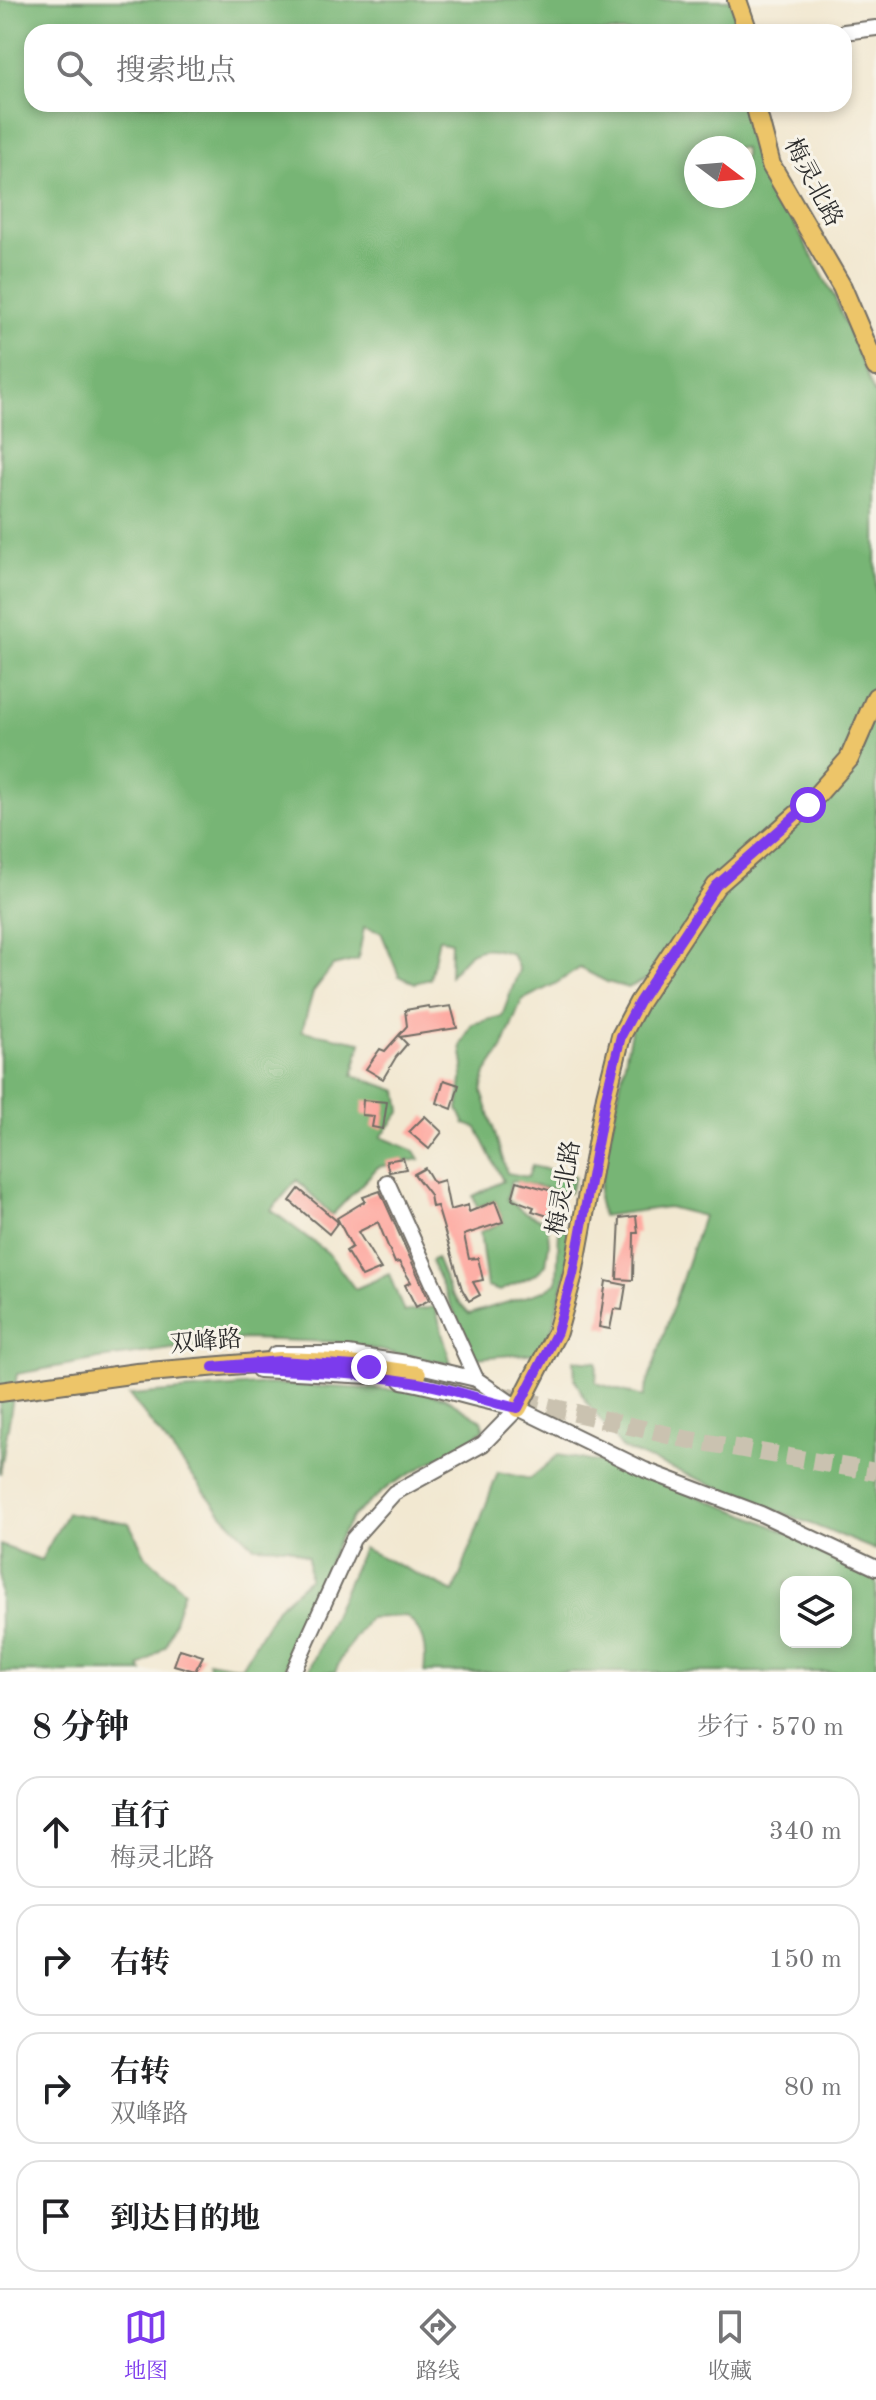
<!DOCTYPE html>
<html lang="zh">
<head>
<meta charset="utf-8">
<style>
	body { margin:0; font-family:"Old Standard TT","Noto Serif SC",serif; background:#f2f2f2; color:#202124 }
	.controls { position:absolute; right:24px; bottom:24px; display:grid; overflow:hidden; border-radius:16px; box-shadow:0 4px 12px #0003 }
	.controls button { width:72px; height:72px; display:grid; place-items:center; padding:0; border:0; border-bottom:2px solid #e0e0e0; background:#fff; color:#202124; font:40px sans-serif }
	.compass { position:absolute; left:684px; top:136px; width:72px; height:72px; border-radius:50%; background:#fff; box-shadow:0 4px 12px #0003; rotate:106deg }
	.stop { position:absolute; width:24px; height:24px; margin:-18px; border:6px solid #7c3aed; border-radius:50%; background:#fff }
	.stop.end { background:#7c3aed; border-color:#fff; box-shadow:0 2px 8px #0008 }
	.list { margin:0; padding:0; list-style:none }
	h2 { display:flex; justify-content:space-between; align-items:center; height:104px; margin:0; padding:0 32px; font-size:34px }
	h2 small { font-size:26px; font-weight:400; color:#757577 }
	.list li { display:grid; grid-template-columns:52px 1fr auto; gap:24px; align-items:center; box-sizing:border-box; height:112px; margin:0 16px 16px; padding:0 16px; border:2px solid #e0e0e0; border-radius:24px }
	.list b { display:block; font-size:30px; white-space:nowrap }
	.list p { margin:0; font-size:26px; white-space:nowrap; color:#757577 }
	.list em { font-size:26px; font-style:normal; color:#757577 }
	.icon { flex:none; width:44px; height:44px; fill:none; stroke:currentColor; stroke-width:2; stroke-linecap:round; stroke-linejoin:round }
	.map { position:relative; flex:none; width:876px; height:1672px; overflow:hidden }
	.search { position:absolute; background:#fff; box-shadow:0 4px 12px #0003; left:24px; right:24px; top:24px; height:88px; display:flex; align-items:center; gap:20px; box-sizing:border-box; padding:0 28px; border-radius:24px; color:#757577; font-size:30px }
	.sheet { height:616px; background:#fff }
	nav { display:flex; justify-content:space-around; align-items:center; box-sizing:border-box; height:112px; border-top:2px solid #e0e0e0; background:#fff; font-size:22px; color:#757577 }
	nav a { display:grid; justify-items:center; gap:4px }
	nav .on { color:#7c3aed }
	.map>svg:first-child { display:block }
	.forest { fill:#77b575; stroke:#517050; stroke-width:2; fill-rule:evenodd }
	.building { fill:#fea79f }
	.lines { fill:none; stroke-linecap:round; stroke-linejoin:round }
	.major-tunnel { stroke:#cac2b0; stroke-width:18; stroke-dasharray:18 9; stroke-linecap:butt }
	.minor-casing { stroke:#716d65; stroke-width:18 }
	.major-casing { stroke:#716d65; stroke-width:22 }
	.minor { stroke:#fff; stroke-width:14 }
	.major { stroke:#edc569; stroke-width:18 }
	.route { stroke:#7c3aed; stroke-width:10 }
	.labels { text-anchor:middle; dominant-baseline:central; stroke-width:6; stroke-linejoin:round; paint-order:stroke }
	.street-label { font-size:24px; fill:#2b2b2b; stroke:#f7f3e8 }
</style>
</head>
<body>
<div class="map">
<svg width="876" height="1672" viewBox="0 0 876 1672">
	<rect width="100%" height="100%" fill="#f7f3e8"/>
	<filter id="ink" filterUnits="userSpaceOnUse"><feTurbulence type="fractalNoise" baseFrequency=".0125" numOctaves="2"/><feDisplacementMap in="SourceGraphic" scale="16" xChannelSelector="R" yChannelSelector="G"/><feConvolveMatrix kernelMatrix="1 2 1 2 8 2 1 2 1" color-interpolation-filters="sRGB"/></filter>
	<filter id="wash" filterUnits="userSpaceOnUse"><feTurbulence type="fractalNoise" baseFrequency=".006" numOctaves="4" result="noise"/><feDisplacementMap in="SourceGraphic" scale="32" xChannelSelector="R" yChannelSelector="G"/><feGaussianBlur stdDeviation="1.8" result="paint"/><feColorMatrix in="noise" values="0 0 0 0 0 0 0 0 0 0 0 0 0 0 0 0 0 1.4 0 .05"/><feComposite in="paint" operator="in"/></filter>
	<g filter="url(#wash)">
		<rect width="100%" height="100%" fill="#f2e8d1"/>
		<g class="forest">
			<path d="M 0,0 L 731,0 L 740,32 L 32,32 L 32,104 L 748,104 L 758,158 L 834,296 L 876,398 L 876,1550 L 623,1449 L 587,1403 L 575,1379 L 574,1360 L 597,1362 L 596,1383 L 643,1397 L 703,1216 L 668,1207 L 602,1216 L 598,1197 L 632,1025 L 666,970 L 628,988 L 607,982 L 580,968 L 555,984 L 522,1000 L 502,1049 L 486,1073 L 482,1091 L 507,1173 L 528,1177 L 532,1166 L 575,1176 L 570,1193 L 511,1181 L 507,1199 L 524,1212 L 547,1222 L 549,1243 L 546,1265 L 536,1274 L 500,1291 L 487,1287 L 480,1232 L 503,1222 L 495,1201 L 477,1207 L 473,1196 L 503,1181 L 477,1128 L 465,1124 L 458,1109 L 464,1066 L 461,1045 L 472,1024 L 502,1016 L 519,970 L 512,954 C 477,943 472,948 450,976 L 451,942 L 439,938 L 430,979 L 415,983 L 399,976 L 381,932 L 364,927 L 358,960 L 333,966 L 313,992 L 302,1031 L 361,1042 L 353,1075 L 398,1091 L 401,1111 L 381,1137 L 415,1151 L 420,1159 L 378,1167 L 332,1215 L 297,1180 L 271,1210 L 328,1253 L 355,1289 L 389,1274 L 404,1312 L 435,1307 L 451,1364 L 336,1342 L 244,1339 L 99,1359 L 17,1374 L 0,1474 ZM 696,148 L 744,148 L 744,196 L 696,196 Z"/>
			<polygon points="577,1227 552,1329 539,1353 475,1358 431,1261 436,1258 451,1294 469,1314 544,1291 557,1282 559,1229"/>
			<polygon points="269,1384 414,1391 444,1397 481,1420 484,1429 475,1437 389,1486 353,1516 339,1539 297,1634 284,1672 210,1672 208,1661 241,1667 277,1608 309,1579 308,1557 288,1547 254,1546 223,1515 129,1395"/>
			<path d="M 558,1455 L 613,1465 L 750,1516 L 876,1573 L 876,1672 L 424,1672 C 427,1648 424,1632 406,1616 L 369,1618 L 344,1653 L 335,1672 L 308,1672 L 363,1548 L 454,1592 L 498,1472 L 530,1479 ZM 786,1582 L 846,1582 L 846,1642 L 786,1642 Z"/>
			<polygon points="67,1513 129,1523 146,1556 184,1590 166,1646 140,1667 143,1672 0,1672 0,1545 41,1560"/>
		</g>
		<g id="blocks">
			<g class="building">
				<polygon points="429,1006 430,1009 451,1006 457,1028 400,1037 407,1044 396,1057 383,1079 366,1069 380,1049 385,1051 407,1026 405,1010"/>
				<polygon points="444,1080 459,1085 452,1109 437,1103"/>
				<polygon points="363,1100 387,1102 383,1129 372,1127 374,1116 362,1115"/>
				<polygon points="425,1116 442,1132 429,1149 409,1132"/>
				<polygon points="403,1158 406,1169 389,1172 386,1161"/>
				<polygon points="425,1168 434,1183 444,1180 450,1210 468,1205 469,1212 495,1201 503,1222 464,1235 469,1259 478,1258 483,1280 473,1282 480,1295 469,1301 462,1289 437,1206 432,1207 430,1195 414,1174"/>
				<polygon points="517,1181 559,1193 551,1217 532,1211 534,1207 512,1199"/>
				<polygon points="299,1189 338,1222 329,1234 290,1201"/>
				<polygon points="380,1191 429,1300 416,1307 405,1285 411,1282 399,1262 395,1263 378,1222 358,1232 381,1269 362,1277 346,1251 352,1247 337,1218 365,1201 363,1197"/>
				<polygon points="636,1216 638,1233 634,1233 633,1280 617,1279 620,1218"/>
				<polygon points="606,1281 626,1285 622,1310 614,1309 610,1329 599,1327"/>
				<polygon points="180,1649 203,1656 195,1671 174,1665"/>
			</g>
		</g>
	</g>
	<g filter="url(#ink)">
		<use href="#blocks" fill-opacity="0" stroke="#716d65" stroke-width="2"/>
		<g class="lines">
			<polyline class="major-tunnel" points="417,1375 685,1439 876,1472"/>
			<g class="minor-casing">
				<g id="minor">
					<polyline points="844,32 876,28"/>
					<polyline points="387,1182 476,1379"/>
					<polyline points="275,1354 348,1354 407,1363 476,1379 518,1408 645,1470 761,1514 876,1568"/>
					<polyline points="259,1370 370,1376"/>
					<path d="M 402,1381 C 440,1387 476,1401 514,1407"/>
					<polyline points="293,1672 353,1539 394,1493 483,1444 518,1408"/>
				</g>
			</g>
			<g class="major-casing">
				<g id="major">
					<polyline points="737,0 748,32"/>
					<polyline points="755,104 771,165 842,287 876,367"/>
					<polyline points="0,1392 137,1373 280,1361 337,1363 417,1375"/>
					<polyline points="518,1408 557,1332 573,1274 606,1096 621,1036 639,1002 716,886 808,805 849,759 876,697"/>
				</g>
			</g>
			<use href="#minor" class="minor"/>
			<use href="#major" class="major"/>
		</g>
	</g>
	<g class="lines" filter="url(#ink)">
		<path class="route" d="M 369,1367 L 280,1361 L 213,1367 C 286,1371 362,1371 434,1386 C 463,1392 489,1403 518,1408 L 557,1332 L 573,1274 L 606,1096 L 621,1036 L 639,1002 L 716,886 L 808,805"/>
	</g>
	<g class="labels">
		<g class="street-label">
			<text transform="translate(812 183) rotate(62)">梅灵北路</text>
			<text transform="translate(565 1188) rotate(-80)">梅灵北路</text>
			<text transform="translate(206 1343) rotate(-5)">双峰路</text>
		</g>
	</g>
</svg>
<div class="controls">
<button><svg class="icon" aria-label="layers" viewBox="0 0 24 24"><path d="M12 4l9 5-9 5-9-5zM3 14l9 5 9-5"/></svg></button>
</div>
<svg class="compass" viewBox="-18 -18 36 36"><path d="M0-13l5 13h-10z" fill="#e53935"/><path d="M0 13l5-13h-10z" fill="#757577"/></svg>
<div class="stop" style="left:808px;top:805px"></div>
<div class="stop end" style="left:369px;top:1367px"></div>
<div class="search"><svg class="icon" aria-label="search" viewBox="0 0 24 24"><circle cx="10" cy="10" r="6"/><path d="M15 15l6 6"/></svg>搜索地点</div>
</div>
<section class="sheet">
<h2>8 分钟<small>步行 · 570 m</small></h2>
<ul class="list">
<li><svg class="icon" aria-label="ahead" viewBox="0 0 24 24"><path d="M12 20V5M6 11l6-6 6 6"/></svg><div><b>直行</b><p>梅灵北路</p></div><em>340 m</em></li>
<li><svg class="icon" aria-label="right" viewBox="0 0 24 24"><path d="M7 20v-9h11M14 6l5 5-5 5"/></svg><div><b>右转</b></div><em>150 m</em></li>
<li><svg class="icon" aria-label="right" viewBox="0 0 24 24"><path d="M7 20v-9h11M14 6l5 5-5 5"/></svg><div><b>右转</b><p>双峰路</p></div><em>80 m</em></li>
<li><svg class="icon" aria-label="arrive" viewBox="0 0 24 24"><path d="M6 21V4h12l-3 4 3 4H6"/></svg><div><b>到达目的地</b></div></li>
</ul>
</section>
<nav>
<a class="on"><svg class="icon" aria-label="map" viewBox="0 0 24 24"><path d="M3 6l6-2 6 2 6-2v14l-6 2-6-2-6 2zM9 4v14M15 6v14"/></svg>地图</a>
<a><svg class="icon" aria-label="directions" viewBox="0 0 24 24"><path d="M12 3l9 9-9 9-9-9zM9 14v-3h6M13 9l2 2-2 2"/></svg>路线</a>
<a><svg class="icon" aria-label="saved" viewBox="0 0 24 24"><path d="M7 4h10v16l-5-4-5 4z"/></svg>收藏</a>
</nav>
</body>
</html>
